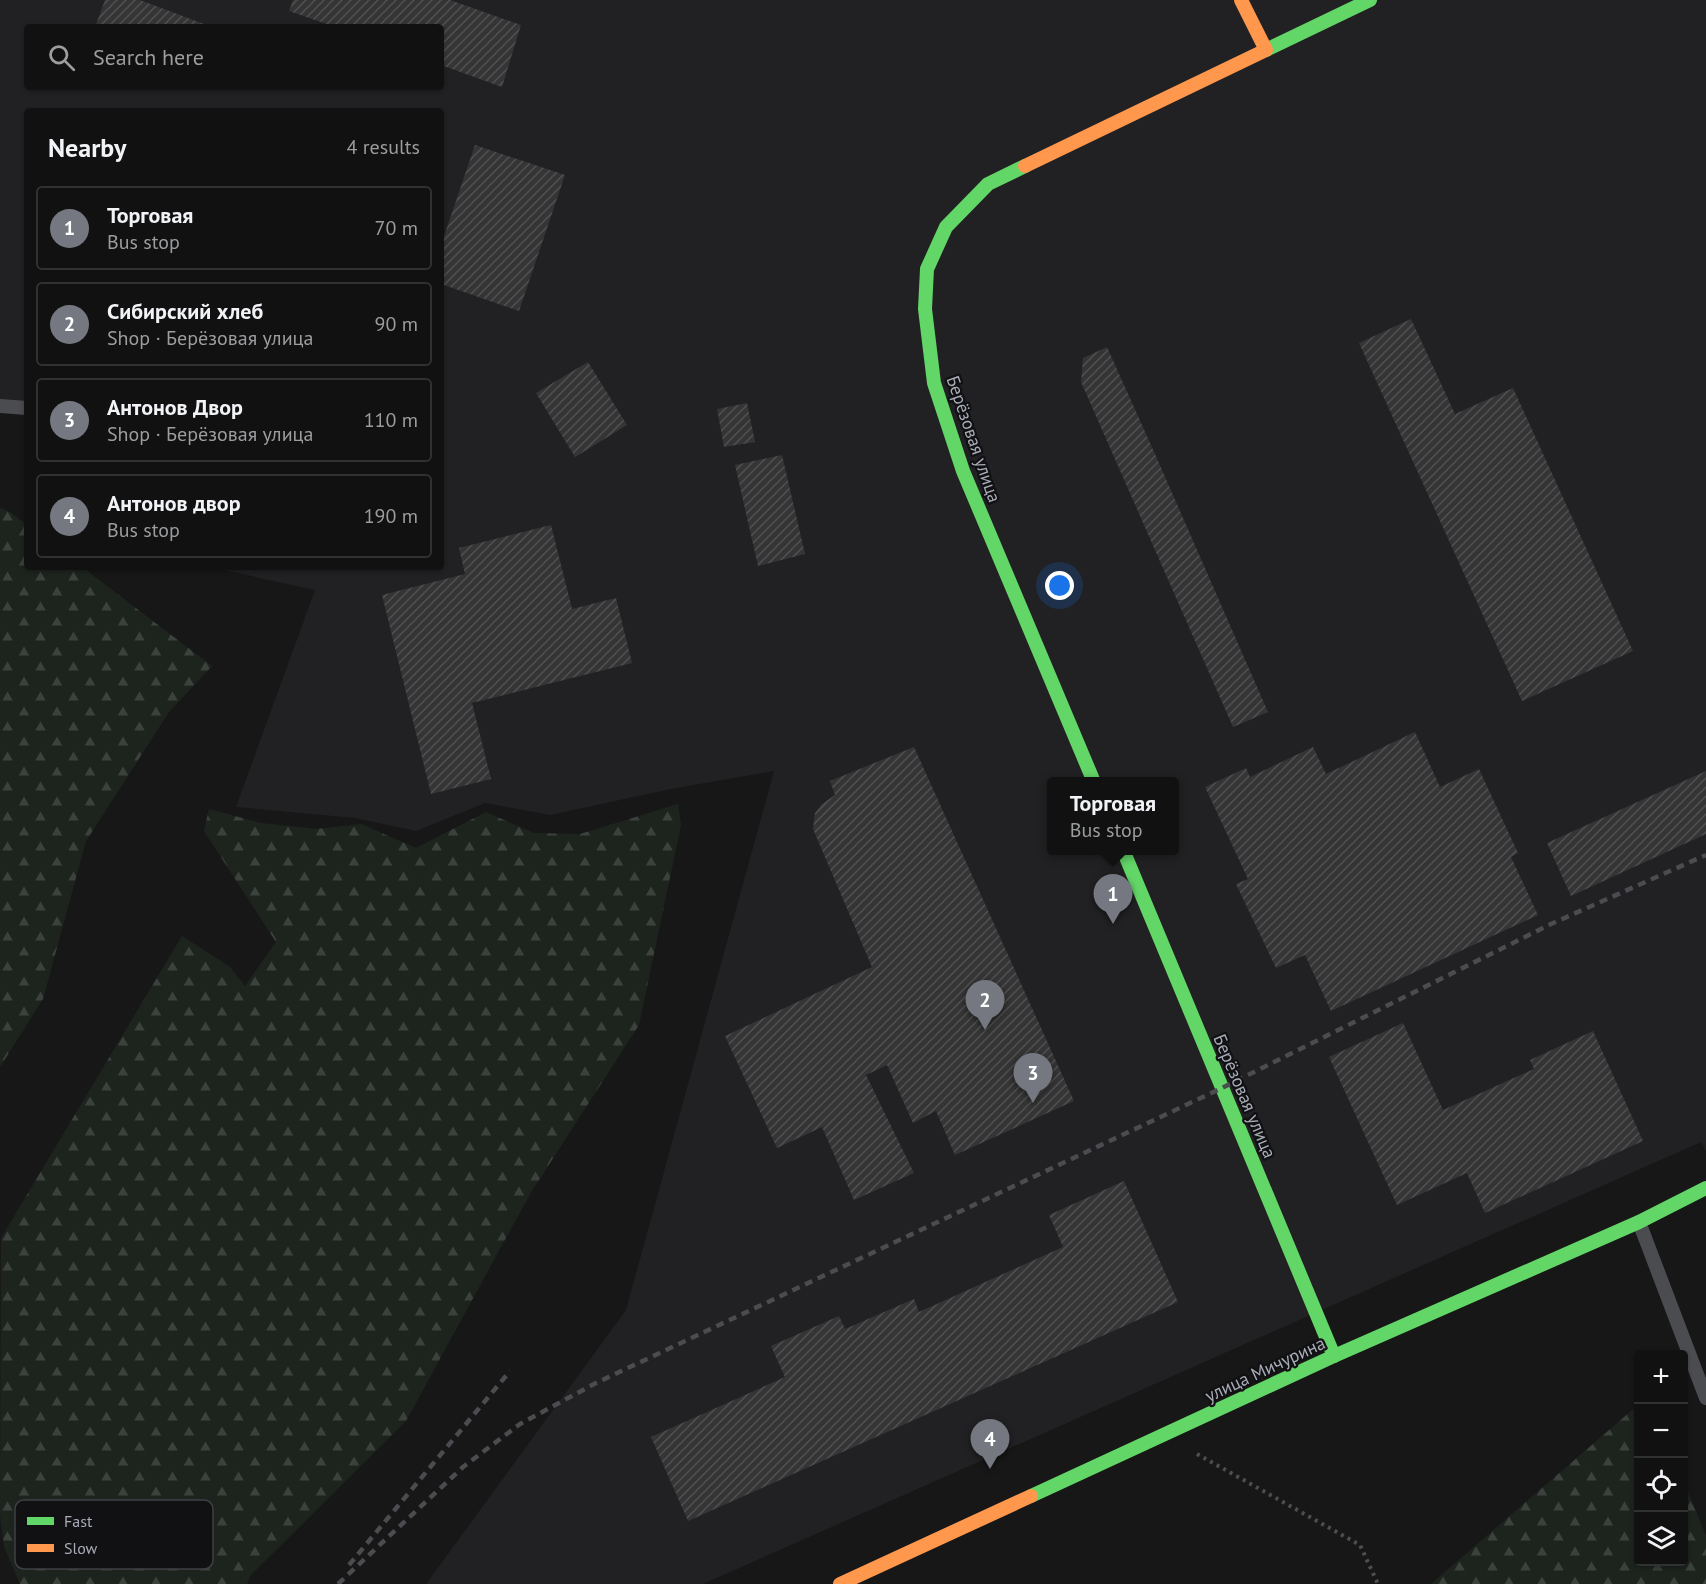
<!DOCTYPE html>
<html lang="en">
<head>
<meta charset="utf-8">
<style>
	body { margin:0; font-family:"PT Sans",sans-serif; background:#1e1f1f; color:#f1f3f6 }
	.controls { position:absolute; right:18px; bottom:18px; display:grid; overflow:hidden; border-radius:6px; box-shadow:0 2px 4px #0004 }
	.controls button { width:54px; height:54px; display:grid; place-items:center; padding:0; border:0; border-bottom:2px solid #303131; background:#111; color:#f1f3f6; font:30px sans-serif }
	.you { position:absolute; left:1060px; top:586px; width:21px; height:21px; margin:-15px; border:4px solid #fff; border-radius:50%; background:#1a73e8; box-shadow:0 0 0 9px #1a73e833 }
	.badge { display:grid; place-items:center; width:39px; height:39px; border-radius:50%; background:#757880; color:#fff; font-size:20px; font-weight:700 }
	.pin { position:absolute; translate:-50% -50px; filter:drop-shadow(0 2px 3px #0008) }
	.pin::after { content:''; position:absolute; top:32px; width:21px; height:18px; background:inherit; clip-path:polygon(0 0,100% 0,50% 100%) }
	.popup { position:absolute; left:1047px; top:777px; width:132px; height:78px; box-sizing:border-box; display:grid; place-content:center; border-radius:6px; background:#111; filter:drop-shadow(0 2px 4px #0005); font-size:20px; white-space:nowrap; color:#9c9d9f }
	.popup b { font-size:22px; color:#f1f3f6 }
	.popup::after { content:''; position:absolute; left:50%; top:100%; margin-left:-12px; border:12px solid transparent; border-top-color:#111 }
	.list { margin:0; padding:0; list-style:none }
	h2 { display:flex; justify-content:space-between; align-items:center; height:78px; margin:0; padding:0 24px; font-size:26px }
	h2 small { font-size:20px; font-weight:400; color:#9c9d9f }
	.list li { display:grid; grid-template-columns:39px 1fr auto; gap:18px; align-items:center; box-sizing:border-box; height:84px; margin:0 12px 12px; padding:0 12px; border:2px solid #303131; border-radius:6px }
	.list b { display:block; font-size:22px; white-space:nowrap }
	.list p { margin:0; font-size:20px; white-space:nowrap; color:#9c9d9f }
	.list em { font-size:20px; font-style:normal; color:#9c9d9f }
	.icon { flex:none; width:33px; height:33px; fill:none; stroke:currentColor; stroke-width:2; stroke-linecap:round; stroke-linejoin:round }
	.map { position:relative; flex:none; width:1706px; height:1584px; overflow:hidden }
	.search { position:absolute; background:#111; box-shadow:0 2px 4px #0004; left:24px; top:24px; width:420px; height:66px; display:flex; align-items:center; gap:15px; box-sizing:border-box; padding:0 21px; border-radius:6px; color:#9c9d9f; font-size:22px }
	.panel { position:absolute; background:#111; box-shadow:0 2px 4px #0004; left:24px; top:108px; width:420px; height:462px; border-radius:6px }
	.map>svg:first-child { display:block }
	.built { fill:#212123; fill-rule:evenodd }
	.forest { fill:url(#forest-firs) }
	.building { fill:url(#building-hatch) }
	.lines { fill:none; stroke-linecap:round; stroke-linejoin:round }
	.path { stroke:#4d4e52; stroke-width:4; stroke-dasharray:3 4.5; stroke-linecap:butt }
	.lane { stroke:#4b4c50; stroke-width:14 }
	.fast { stroke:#63d668; stroke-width:14 }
	.slow { stroke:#ff974d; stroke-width:14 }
	.rail { stroke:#4b4c4f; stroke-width:4.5; stroke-dasharray:8 6; stroke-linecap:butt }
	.labels { text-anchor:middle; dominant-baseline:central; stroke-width:4.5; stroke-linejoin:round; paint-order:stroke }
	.street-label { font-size:18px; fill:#a8adb8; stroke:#111113 }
	.key { fill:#111113; stroke:#3e4045; stroke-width:1.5 }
	.key-label { font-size:16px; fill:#a8adb8 }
</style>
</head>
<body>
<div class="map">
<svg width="1706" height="1584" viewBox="0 0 1706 1584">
	<defs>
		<pattern id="forest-firs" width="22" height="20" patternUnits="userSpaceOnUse" patternTransform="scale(1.5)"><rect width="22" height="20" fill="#1d241e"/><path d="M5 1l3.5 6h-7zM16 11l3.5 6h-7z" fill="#3b413d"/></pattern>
		<pattern id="building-hatch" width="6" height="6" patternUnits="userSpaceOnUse" patternTransform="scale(1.5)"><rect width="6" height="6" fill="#353536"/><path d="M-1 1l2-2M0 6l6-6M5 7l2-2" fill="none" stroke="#4f5051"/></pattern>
	</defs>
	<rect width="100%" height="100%" fill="#171717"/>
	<path class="built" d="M 0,0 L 1706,0 L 1706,1151 L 1701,1142 L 703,1584 L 426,1584 L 626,1310 L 774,771 L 671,789 L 550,815 L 485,803 L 416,831 L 355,818 L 236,807 L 315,590 L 210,567 L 441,567 L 441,111 L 27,111 L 27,417 L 0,406 ZM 27,27 L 441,27 L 441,87 L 27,87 ZM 1052,782 L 1174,782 L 1174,850 L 1052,850 Z"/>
	<g class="forest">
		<polygon points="0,508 10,512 27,525 27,567 82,567 212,666 169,712 86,841 43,999 0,1067"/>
		<polygon points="678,804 681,825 639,1025 530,1194 406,1421 250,1576 247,1584 20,1584 4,1547 0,1515 1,1238 182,936 230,967 245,986 276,942 204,831 209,809 261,823 316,829 361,824 416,848 486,812 534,833 580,834"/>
		<polygon points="1638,1405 1638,1562 1684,1562 1684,1482 1706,1536 1706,1584 1431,1584"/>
	</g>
	<g class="building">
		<polygon points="105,0 140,0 212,27 95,27"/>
		<polygon points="293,0 450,0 521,25 502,87 441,65 441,27 335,27 289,11"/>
		<polygon points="475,145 565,175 519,311 441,284 441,245"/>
		<polygon points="1411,319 1455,414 1513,388 1633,651 1522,701 1359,343"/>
		<polygon points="1107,347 1155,454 1268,712 1233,727 1081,382 1083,358"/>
		<polygon points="588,362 627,425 575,457 536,393"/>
		<polygon points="747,403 755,442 724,447 717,409"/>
		<polygon points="782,455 805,554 758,566 735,465"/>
		<polygon points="551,525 572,609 616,598 632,663 472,703 491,779 431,794 382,595 465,574 459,548"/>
		<polygon points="1415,732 1440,787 1479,769 1518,853 1511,857 1538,915 1331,1011 1305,955 1276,968 1236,884 1248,879 1205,787 1246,768 1250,777 1313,747 1326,774"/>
		<polygon points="914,747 1074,1101 955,1155 936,1111 913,1123 887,1065 866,1075 914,1173 854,1200 822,1127 777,1148 725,1036 872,967 813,829 815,813 822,804 835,795 830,781"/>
		<polygon points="1706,771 1706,834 1571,896 1547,843"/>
		<polygon points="1403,1023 1443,1110 1534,1069 1530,1060 1593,1031 1643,1141 1485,1213 1467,1173 1397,1205 1329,1057"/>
		<polygon points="1124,1181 1178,1302 688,1521 651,1437 785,1377 771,1346 839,1316 845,1329 914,1299 919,1312 1063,1247 1049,1215"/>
	</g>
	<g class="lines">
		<polyline class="path" points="1197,1454 1360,1545 1378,1584"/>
		<g class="lane">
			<polyline points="0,406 27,408"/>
			<polyline points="1639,1222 1706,1398"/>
		</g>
		<g class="fast">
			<polyline points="1266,50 1370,0"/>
			<polyline points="1025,166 988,184 946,227 927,269 925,309 934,383 963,471 1094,782"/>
			<polyline points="1123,850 1334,1356"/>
			<polyline points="1031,1496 1334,1356 1639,1222 1706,1188"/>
		</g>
		<g class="slow">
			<polyline points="1025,166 1266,50 1241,0"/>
			<polyline points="840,1584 1031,1496"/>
		</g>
		<g class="rail">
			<polyline points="349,1565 510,1371"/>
			<polyline points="338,1584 463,1467 520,1424 596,1383 1222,1088 1551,924 1706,855"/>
		</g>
	</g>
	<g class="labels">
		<g class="street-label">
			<text transform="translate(974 439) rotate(71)">Берёзовая улица</text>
			<text transform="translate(1245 1096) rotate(67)">Берёзовая улица</text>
			<text transform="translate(1265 1369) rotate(-25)">улица Мичурина</text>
		</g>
	</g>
	<rect x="15" y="1500" width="198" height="69" rx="9" class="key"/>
	<rect x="27" y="1517" width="27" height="8" fill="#63d668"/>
	<rect x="27" y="1544" width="27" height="8" fill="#ff974d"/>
	<g class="key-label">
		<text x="64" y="1527">Fast</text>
		<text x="64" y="1554">Slow</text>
	</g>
</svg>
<div class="controls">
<button>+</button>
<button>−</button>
<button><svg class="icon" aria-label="locate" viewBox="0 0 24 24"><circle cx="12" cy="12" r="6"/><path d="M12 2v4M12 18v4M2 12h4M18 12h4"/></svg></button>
<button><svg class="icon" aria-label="layers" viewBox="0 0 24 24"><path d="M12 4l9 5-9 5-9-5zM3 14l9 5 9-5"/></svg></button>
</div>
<div class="you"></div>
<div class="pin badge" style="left:1113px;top:924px">1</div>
<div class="popup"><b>Торговая</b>Bus stop</div>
<div class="pin badge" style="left:985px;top:1030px">2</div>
<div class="pin badge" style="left:1033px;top:1103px">3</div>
<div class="pin badge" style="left:990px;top:1469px">4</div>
<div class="search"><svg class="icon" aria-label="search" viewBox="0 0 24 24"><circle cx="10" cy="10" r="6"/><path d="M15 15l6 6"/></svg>Search here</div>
<section class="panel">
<h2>Nearby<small>4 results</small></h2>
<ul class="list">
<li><span class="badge">1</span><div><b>Торговая</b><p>Bus stop</p></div><em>70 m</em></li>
<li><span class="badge">2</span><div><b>Сибирский хлеб</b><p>Shop · Берёзовая улица</p></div><em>90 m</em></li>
<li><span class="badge">3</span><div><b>Антонов Двор</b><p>Shop · Берёзовая улица</p></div><em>110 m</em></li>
<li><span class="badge">4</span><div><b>Антонов двор</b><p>Bus stop</p></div><em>190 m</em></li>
</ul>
</section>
</div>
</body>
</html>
